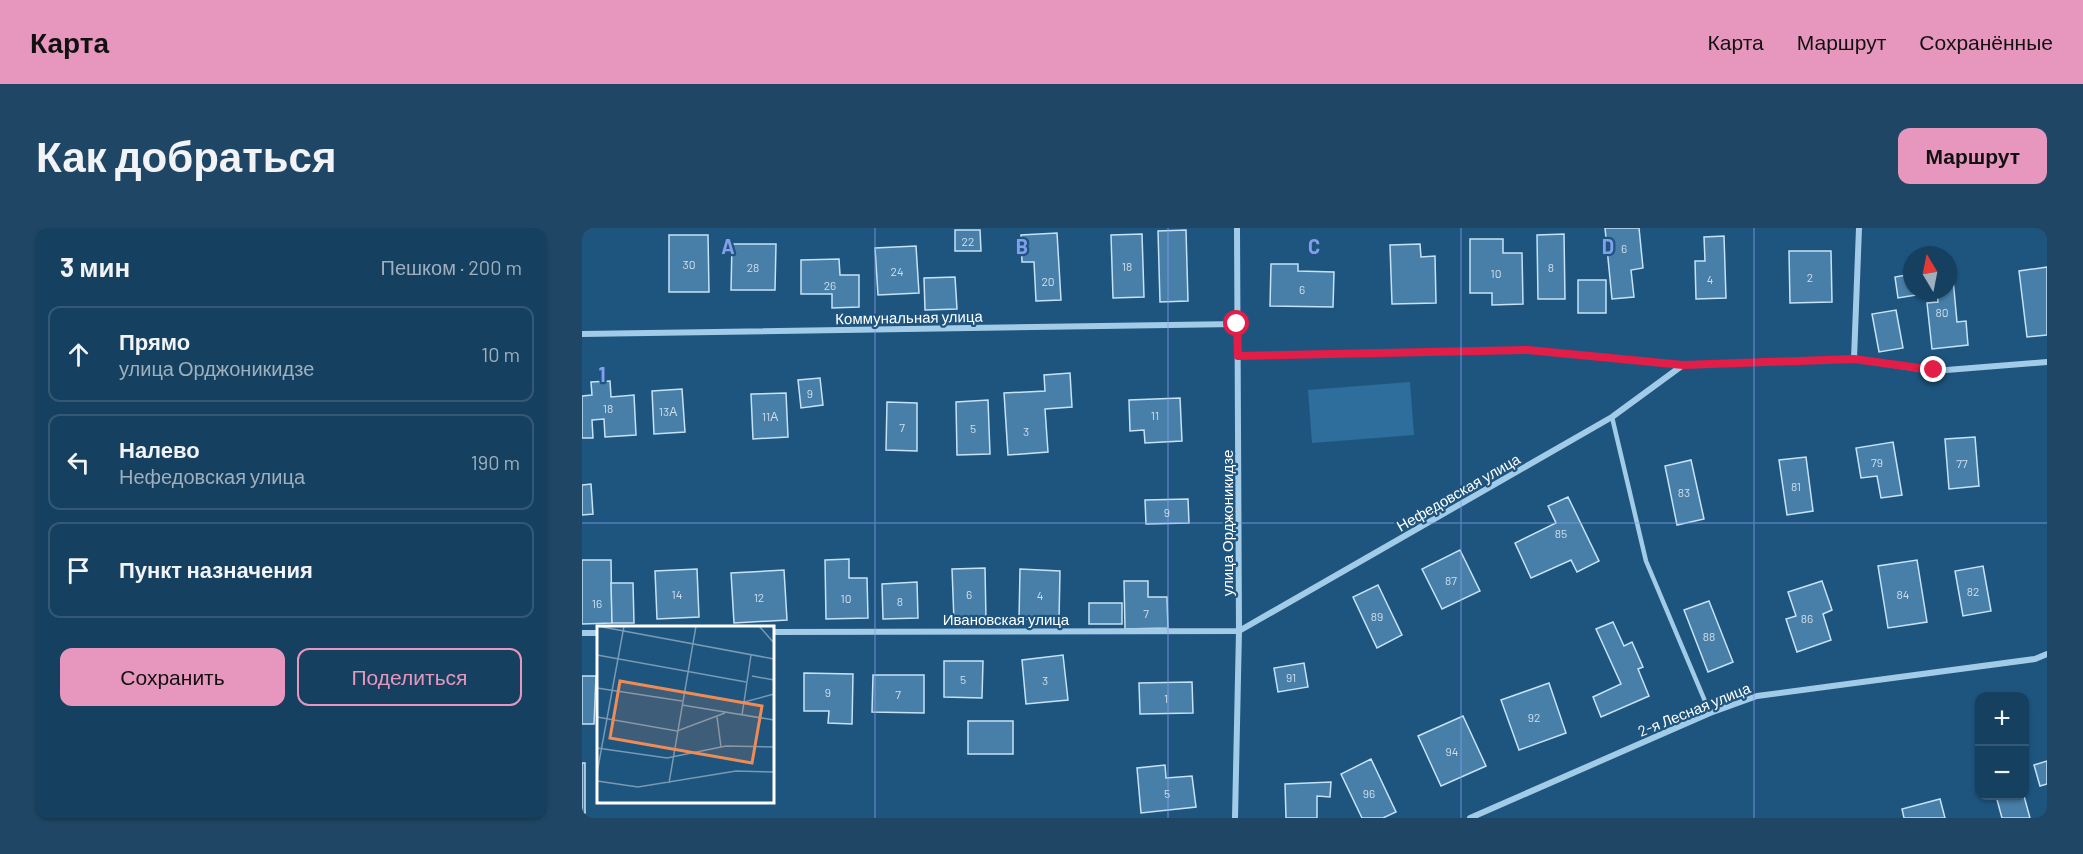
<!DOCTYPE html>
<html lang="ru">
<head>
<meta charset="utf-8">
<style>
	body { margin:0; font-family:Barlow,sans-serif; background:#1f4765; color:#f1f3f6 }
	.controls { position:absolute; right:18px; bottom:18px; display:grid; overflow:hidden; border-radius:12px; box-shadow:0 2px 4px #0004 }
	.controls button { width:54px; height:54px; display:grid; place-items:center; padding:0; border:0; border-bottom:2px solid #355974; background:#16405f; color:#f1f3f6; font:30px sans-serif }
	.compass { position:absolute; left:1321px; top:18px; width:54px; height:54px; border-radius:50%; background:#16405f; box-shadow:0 2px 4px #0004; rotate:350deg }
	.stop { position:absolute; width:18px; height:18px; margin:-14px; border:4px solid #e11d48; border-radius:50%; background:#fff }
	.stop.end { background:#e11d48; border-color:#fff; box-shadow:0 2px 6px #0008 }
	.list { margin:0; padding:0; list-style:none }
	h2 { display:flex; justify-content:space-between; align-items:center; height:78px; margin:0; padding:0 24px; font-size:26px }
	h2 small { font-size:20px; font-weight:400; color:#9eafbd }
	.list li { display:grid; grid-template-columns:39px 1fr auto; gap:18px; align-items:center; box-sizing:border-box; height:96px; margin:0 12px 12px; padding:0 12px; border:2px solid #355974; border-radius:12px }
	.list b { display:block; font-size:22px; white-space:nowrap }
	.list p { margin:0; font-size:20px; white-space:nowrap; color:#9eafbd }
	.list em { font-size:20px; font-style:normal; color:#9eafbd }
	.actions { display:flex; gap:12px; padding:18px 24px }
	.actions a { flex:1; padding:14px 0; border:2px solid #e797bd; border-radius:12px; text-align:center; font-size:21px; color:#e797bd }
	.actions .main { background:#e797bd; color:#111 }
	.icon { flex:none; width:33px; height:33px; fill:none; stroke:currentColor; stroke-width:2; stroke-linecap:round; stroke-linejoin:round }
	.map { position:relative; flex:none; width:1465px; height:590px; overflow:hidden; border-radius:12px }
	header { display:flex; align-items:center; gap:36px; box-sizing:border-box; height:84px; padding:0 30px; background:#e797bd; color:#111 }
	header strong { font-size:28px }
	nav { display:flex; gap:33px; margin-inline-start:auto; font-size:21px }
	.intro { display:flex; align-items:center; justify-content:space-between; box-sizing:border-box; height:144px; padding:0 36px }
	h1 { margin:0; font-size:42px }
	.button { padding:15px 27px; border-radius:12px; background:#e797bd; color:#111; font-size:21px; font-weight:700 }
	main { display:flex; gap:36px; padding:0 36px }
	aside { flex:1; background:#16405f; border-radius:12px; box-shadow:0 2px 4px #0004 }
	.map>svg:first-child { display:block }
	.green { fill:#2e6e9c }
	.building { fill:#477fa9; stroke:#c6e2f6; stroke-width:1.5 }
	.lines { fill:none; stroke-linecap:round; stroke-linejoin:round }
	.service { stroke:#a2cbe8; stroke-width:4.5 }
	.minor { stroke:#a2cbe8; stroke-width:6 }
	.route { stroke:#e11d48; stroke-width:8 }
	.grid { fill:none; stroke:#839eea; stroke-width:1.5; stroke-opacity:0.55 }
	.labels { text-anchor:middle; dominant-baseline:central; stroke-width:4.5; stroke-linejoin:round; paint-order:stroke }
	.number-label { font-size:12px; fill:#d1dfea }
	.street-label { font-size:15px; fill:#fff; stroke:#1e557f }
	.inset-road { fill:none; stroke:#7899b2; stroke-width:1.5 }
	.view { fill:#ef8b55; fill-opacity:0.15; stroke:#ef8b55; stroke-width:3 }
	.inset-edge { fill:none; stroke:#fff; stroke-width:3 }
	.grid-label { font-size:20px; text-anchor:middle; font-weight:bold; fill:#839eea; stroke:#1e557f; stroke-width:4.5; stroke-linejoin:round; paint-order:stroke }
</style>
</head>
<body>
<header>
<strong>Карта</strong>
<nav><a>Карта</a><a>Маршрут</a><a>Сохранённые</a></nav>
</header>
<div class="intro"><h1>Как добраться</h1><a class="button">Маршрут</a></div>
<main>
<aside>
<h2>3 мин<small>Пешком · 200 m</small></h2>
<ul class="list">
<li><svg class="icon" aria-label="ahead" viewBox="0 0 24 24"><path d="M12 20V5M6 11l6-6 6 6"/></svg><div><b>Прямо</b><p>улица Орджоникидзе</p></div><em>10 m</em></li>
<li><svg class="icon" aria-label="left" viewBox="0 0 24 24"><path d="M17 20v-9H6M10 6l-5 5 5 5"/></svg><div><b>Налево</b><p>Нефедовская улица</p></div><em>190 m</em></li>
<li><svg class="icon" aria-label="arrive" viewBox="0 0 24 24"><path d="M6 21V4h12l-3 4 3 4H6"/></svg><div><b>Пункт назначения</b></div></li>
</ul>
<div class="actions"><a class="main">Сохранить</a><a>Поделиться</a></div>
</aside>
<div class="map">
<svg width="1465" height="590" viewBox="0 0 1465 590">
	<rect width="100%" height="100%" fill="#1e557f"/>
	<polygon class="green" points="828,154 832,207 730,215 726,162"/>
	<g class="building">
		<polygon points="1023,0 1057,0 1061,40 1049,42 1052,69 1030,71"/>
		<polygon points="373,2 398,2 399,23 373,23"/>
		<polygon points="604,2 606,73 578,74 576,3"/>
		<polygon points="475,5 479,72 454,73 452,34 440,34 439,7"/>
		<polygon points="560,6 562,69 531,70 529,7"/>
		<polygon points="982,6 983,71 956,71 955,7"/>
		<polygon points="87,7 126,7 127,64 87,64"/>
		<polygon points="1142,8 1144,70 1114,71 1113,33 1123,33 1122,9"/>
		<polygon points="888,11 921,11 921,25 940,25 941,76 910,77 910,65 888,65"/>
		<polygon points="150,16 194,16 193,62 149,62"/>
		<polygon points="838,16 839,29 853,28 854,75 810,76 808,17"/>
		<polygon points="334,18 337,65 296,67 293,20"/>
		<polygon points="1207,23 1249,23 1250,74 1208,75"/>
		<polygon points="257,31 258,47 277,47 277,79 250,80 250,66 219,66 219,32"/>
		<polygon points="689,36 716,36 716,43 752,44 751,79 688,78"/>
		<polygon points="1465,39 1465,107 1445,109 1437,43"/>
		<polygon points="1330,46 1330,63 1340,63 1340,66 1316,70 1313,49"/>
		<polygon points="373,49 375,81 343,82 342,50"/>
		<polygon points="1371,51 1375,94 1384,93 1386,117 1350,121 1345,75 1356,74 1355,63 1366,63 1366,52"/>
		<rect x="996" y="52" width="28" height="33"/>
		<polygon points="1314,82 1321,120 1297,124 1290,86"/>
		<polygon points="488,145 490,179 463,181 466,224 426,227 422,165 463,163 462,147"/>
		<polygon points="238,150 241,177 219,180 216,152"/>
		<polygon points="28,153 29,169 52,167 54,207 23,209 22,191 10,192 11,210 0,210 0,168 10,167 9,154"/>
		<polygon points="100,161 103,204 72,206 70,163"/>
		<polygon points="204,165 206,209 171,211 169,166"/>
		<polygon points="598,170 600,213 563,215 562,202 548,203 547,172"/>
		<polygon points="406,172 408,226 375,227 374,174"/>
		<polygon points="305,174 335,175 335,223 304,222"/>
		<polygon points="1393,209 1397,258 1367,261 1363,211"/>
		<polygon points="1311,214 1320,267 1299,270 1295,248 1279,250 1274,220"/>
		<polygon points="1224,229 1231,283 1205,287 1197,232"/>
		<polygon points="1109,232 1122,291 1095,297 1083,238"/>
		<polygon points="9,256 11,286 0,287 0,257"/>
		<polygon points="986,269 1017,333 995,344 989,332 949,350 933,315 974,295 966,278"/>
		<polygon points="606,271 607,295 564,296 563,272"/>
		<polygon points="878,322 898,363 860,381 840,341"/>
		<polygon points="267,331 267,350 285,350 286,390 244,391 243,332"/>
		<polygon points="0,332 29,332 30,395 0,396"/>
		<polygon points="1335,332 1345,394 1306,400 1296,338"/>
		<polygon points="1401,338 1409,383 1381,388 1373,343"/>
		<polygon points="403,340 404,392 372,393 370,341"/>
		<polygon points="115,341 117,389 75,391 73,343"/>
		<polygon points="438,341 478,343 477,392 437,391"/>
		<polygon points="202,342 205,392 152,395 149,345"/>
		<polygon points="542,353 566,353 566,369 585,369 586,400 543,401"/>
		<polygon points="1240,353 1250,382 1241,386 1249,412 1215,424 1204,391 1214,388 1206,364"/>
		<polygon points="335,354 336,390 301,391 300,356"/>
		<polygon points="29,355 51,355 52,395 30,395"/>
		<polygon points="796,357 820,407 795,420 771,369"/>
		<polygon points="1127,373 1151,434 1126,444 1102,382"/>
		<rect x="507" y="375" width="33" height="21"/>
		<polygon points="1031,394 1042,418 1050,414 1061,439 1056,441 1067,468 1019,489 1011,469 1039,456 1014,401"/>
		<polygon points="481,427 486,472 444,476 440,432"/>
		<polygon points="362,433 401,433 400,470 362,469"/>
		<polygon points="722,435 726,459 696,464 692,440"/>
		<polygon points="222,445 271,446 270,496 246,495 247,483 222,483"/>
		<polygon points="291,447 342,447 342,485 290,484"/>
		<polygon points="0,448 14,448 12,496 0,496"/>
		<polygon points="610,454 611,485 558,486 557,455"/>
		<polygon points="967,455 984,505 937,522 919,472"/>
		<polygon points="881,488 904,538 859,558 836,508"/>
		<rect x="386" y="493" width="45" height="33"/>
		<polygon points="789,531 814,584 801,590 780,590 759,546"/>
		<polygon points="1465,533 1465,556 1458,558 1452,537"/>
		<rect x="0" y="535" width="3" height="50"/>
		<polygon points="583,537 584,550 610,548 614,579 559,585 555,540"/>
		<polygon points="749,554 748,569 735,568 735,590 704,590 703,556"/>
		<polygon points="1414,568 1442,568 1448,590 1420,590"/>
		<polygon points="1358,571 1363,590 1322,590 1320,581"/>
	</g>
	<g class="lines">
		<polyline class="service" points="1030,189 1064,333 1128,485"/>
		<g class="minor">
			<polyline points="0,106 655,96"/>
			<polyline points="656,128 946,122 1101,137 1272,131 1352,143 1465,134"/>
			<polyline points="1272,131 1277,0"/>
			<polyline points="190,404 657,403 1030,189 1101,137"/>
			<polyline points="0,405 16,405"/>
			<polyline points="653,590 657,403 655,0"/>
			<polyline points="888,590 1128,485 1175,468 1453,431 1465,426"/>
		</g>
	</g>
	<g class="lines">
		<polyline class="route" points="655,96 656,128 946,122 1101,137 1272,131 1352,142"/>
	</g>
	<path class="grid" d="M 293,0 L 293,590M 586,0 L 586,590M 879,0 L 879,590M 1172,0 L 1172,590M 0,295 L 1465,295"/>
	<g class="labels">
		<g class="number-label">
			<text x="386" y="13">22</text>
			<text x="1042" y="20">6</text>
			<text x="107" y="36">30</text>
			<text x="545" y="38">18</text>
			<text x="171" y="39">28</text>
			<text x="969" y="39">8</text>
			<text x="315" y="43">24</text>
			<text x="914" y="45">10</text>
			<text x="1228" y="49">2</text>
			<text x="1128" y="51">4</text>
			<text x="466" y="53">20</text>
			<text x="248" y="57">26</text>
			<text x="720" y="61">6</text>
			<text x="1360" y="84">80</text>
			<text x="228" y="165">9</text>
			<text x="26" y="180">18</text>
			<text x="86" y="183">13А</text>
			<text x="573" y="187">11</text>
			<text x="188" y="188">11А</text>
			<text x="320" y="199">7</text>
			<text x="391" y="200">5</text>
			<text x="444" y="203">3</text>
			<text x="1295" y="234">79</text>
			<text x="1380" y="235">77</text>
			<text x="1214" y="258">81</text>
			<text x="1102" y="264">83</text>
			<text x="585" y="284">9</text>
			<text x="979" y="305">85</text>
			<text x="869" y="352">87</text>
			<text x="1391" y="363">82</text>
			<text x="95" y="366">14</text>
			<text x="387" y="366">6</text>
			<text x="1321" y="366">84</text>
			<text x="458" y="367">4</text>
			<text x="177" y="369">12</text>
			<text x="264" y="370">10</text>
			<text x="318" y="373">8</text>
			<text x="15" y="375">16</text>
			<text x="564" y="385">7</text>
			<text x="795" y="388">89</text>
			<text x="1225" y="390">86</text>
			<text x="1127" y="408">88</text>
			<text x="709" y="449">91</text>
			<text x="381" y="451">5</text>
			<text x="463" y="452">3</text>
			<text x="246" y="464">9</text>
			<text x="316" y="466">7</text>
			<text x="584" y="470">1</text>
			<text x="952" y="489">92</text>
			<text x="870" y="523">94</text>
			<text x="585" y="565">5</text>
			<text x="787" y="565">96</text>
		</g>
		<g class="street-label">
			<text transform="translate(327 89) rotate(-1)">Коммунальная улица</text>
			<text transform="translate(876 264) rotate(-30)">Нефедовская улица</text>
			<text transform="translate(645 295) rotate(-90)">улица Орджоникидзе</text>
			<text x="424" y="391">Ивановская улица</text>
			<text transform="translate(1112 481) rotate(-22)">2-я Лесная улица</text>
		</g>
	</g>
	<g transform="translate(15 398)">
		<rect width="177" height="177" fill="#1e557f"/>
		<path class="inset-road" d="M 0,0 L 177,33M 162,0 L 177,17M 0,29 L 149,56M 155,50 L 177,54M 0,62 L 85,75M 147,76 L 154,29M 85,79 L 177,94M 145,89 L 147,76 L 177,68M 0,91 L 80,105 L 128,87M 120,91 L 124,121M 0,122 L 70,132 L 129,120 L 177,121M 0,147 L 27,0M 0,155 L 41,161 L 139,145 L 177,146M 72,157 L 99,0"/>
		<path class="view" d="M 23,55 L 165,80 L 155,137 L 13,112 Z"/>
		<rect width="177" height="177" class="inset-edge"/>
	</g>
	<g class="grid-label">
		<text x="146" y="26">A</text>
		<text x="440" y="26">B</text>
		<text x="732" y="26">C</text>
		<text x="1026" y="26">D</text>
		<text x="20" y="154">1</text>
	</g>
</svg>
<div class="controls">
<button>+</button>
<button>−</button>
</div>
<svg class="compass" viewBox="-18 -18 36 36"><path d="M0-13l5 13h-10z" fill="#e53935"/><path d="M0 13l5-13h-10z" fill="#9eafbd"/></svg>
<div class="stop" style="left:655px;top:96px"></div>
<div class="stop end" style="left:1352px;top:142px"></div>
</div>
</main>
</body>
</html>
